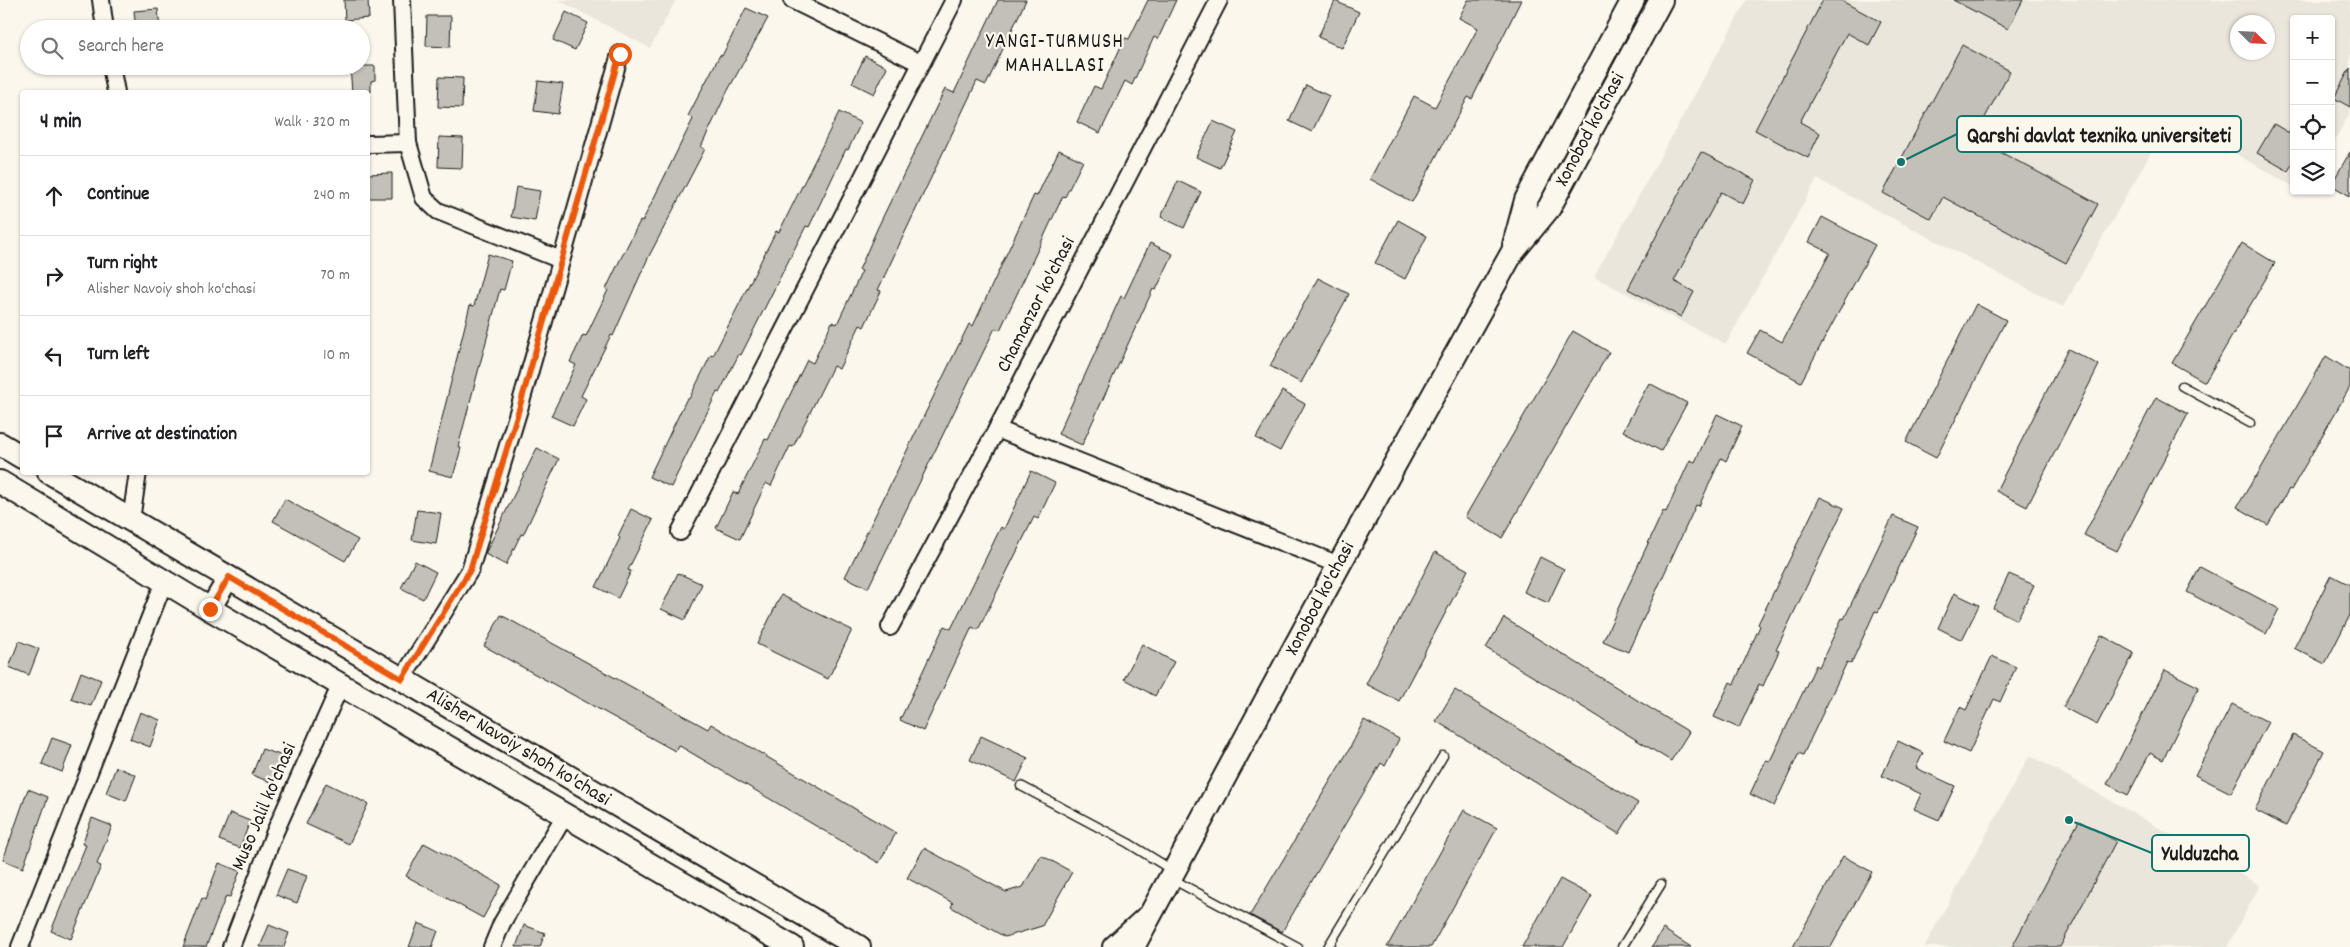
<!DOCTYPE html>
<html lang="en">
<head>
<meta charset="utf-8">
<style>
	body { margin:0; font-family:Dekko,sans-serif; background:#f2f2f2; color:#202124 }
	.controls { position:absolute; right:15px; top:15px; display:grid; overflow:hidden; border-radius:5px; box-shadow:0 1px 4px #0004 }
	.controls button { width:45px; height:45px; display:grid; place-items:center; padding:0; border:0; border-bottom:1px solid #e0e0e0; background:#fff; color:#202124; font:25px sans-serif }
	.compass { position:absolute; left:2230px; top:15px; width:45px; height:45px; border-radius:50%; background:#fff; box-shadow:0 1px 4px #0004; rotate:114deg }
	.stop { position:absolute; width:15px; height:15px; margin:-11px; border:4px solid #ea580c; border-radius:50%; background:#fff }
	.stop.end { background:#ea580c; border-color:#fff; box-shadow:0 1px 5px #0008 }
	.list { margin:0; padding:0; list-style:none }
	h2 { display:flex; justify-content:space-between; align-items:center; height:65px; margin:0; padding:0 20px; font-size:21px }
	h2 small { font-size:16px; font-weight:400; color:#757577 }
	.list li { display:grid; grid-template-columns:32px 1fr auto; gap:15px; align-items:center; box-sizing:border-box; height:80px; padding:0 20px; border-top:1px solid #e0e0e0 }
	.list b { display:block; font-size:19px; white-space:nowrap }
	.list p { margin:0; font-size:16px; white-space:nowrap; color:#757577 }
	.list em { font-size:16px; font-style:normal; color:#757577 }
	.icon { flex:none; width:28px; height:28px; fill:none; stroke:currentColor; stroke-width:2; stroke-linecap:round; stroke-linejoin:round }
	.map { position:relative; flex:none; width:2350px; height:947px; overflow:hidden }
	.search { position:absolute; background:#fff; box-shadow:0 1px 4px #0004; left:20px; top:20px; width:350px; height:55px; display:flex; align-items:center; gap:12px; box-sizing:border-box; padding:0 18px; border-radius:28px; color:#757577; font-size:19px }
	.panel { position:absolute; background:#fff; box-shadow:0 1px 4px #0004; left:20px; top:90px; width:350px; height:385px; border-radius:5px }
	.map>svg:first-child { display:block }
	.built { fill:#eae6dc; fill-rule:evenodd }
	.building { fill:#c3c0b8; stroke:#1c1c1c }
	.lines { fill:none; stroke-linecap:round; stroke-linejoin:round }
	.service-casing { stroke:#1c1c1c; stroke-width:11 }
	.minor-casing { stroke:#1c1c1c; stroke-width:20 }
	.tertiary-casing { stroke:#1c1c1c; stroke-width:24 }
	.secondary-casing { stroke:#1c1c1c; stroke-width:26 }
	.service { stroke:#fbf7ec; stroke-width:8 }
	.minor { stroke:#fbf7ec; stroke-width:16 }
	.tertiary { stroke:#fbf7ec; stroke-width:20 }
	.secondary { stroke:#fbf7ec; stroke-width:22 }
	.route { stroke:#ea580c; stroke-width:6 }
	.labels { text-anchor:middle; dominant-baseline:central; stroke-width:4.5; stroke-linejoin:round; paint-order:stroke }
	.street-label { font-size:20px; fill:#1c1c1c; stroke:#fbf7ec }
	.neighbourhood-label { font-size:21px; letter-spacing:1px; fill:#1c1c1c; stroke:#fbf7ec }
	.leader { fill:none; stroke:#0f766e; stroke-width:2 }
	.callout-dot { fill:#0f766e; stroke:#fbf7ec; stroke-width:2 }
	.callout { fill:#fbf7ec; stroke:#0f766e; stroke-width:2 }
	.callout-label { font-size:21px; text-anchor:middle; font-weight:bold; fill:#1c1c1c }
</style>
</head>
<body>
<div class="map">
<svg width="2350" height="947" viewBox="0 0 2350 947">
	<rect width="100%" height="100%" fill="#fbf7ec"/>
	<filter id="ink" filterUnits="userSpaceOnUse"><feTurbulence type="fractalNoise" baseFrequency=".02" numOctaves="2"/><feDisplacementMap in="SourceGraphic" scale="10" xChannelSelector="R" yChannelSelector="G"/><feConvolveMatrix kernelMatrix="1 2 1 2 8 2 1 2 1" color-interpolation-filters="sRGB"/></filter>
	<g filter="url(#ink)">
		<g class="built">
			<polygon points="558,0 676,0 650,48"/>
			<path d="M 1747,0 L 2350,0 L 2350,113 L 2331,146 L 2331,19 L 2294,19 L 2294,187 L 2171,117 L 2063,307 L 1817,179 L 1726,344 L 1594,277 ZM 2238,22 L 2268,22 L 2268,52 L 2238,52 Z"/>
			<polygon points="2030,755 2260,885 2227,947 1924,947"/>
		</g>
		<g class="building">
			<polygon points="344,0 368,0 369,18 345,20"/>
			<polygon points="998,0 1026,0 986,85 977,81 899,245 878,290 881,291 864,327 860,325 839,369 833,366 793,447 790,446 771,486 766,483 740,539 716,528 733,492 738,494 765,439 768,440 807,360 813,363 832,322 837,324 862,271 859,270 878,227 945,89 954,93"/>
			<polygon points="1148,0 1176,0 1158,39 1154,37 1132,85 1125,81 1100,133 1077,122 1094,86 1101,89 1125,38 1129,39"/>
			<polygon points="1468,0 1521,0 1472,99 1468,97 1412,202 1370,179 1414,96 1435,107 1478,28 1459,18"/>
			<polygon points="1823,0 1840,0 1881,22 1869,45 1847,33 1800,122 1820,133 1808,158 1755,130"/>
			<polygon points="1953,0 2023,0 2008,29"/>
			<polygon points="1335,1 1359,12 1342,48 1318,37"/>
			<polygon points="746,8 768,18 727,92 701,147 705,149 648,258 613,336 611,335 581,396 586,399 573,426 551,416 576,365 570,362 583,335 586,336 608,290 606,289 619,262 640,221 642,222 693,119 688,116 702,89 720,55 722,56"/>
			<polygon points="158,9 160,29 136,29 134,11"/>
			<polygon points="566,12 588,23 575,50 553,40"/>
			<polygon points="427,16 451,16 450,47 426,46"/>
			<polygon points="1962,45 2010,71 1974,138 2098,204 2066,263 1943,197 1931,219 1883,193"/>
			<polygon points="865,56 887,67 874,94 852,83"/>
			<polygon points="350,66 375,66 375,80 371,81 371,92 352,92"/>
			<polygon points="2350,68 2350,107 2334,98"/>
			<polygon points="439,77 463,78 462,108 438,107"/>
			<polygon points="538,81 563,84 558,114 534,111"/>
			<polygon points="1306,85 1329,96 1312,132 1289,121"/>
			<polygon points="839,112 861,123 848,150 846,149 809,227 806,226 741,355 739,354 719,393 717,392 671,487 649,477 687,398 689,399 711,355 713,356 776,231 779,232"/>
			<polygon points="1213,121 1237,132 1220,168 1196,157"/>
			<polygon points="2274,124 2294,136 2294,161 2288,171 2257,153"/>
			<polygon points="439,137 463,138 462,168 438,167"/>
			<polygon points="1059,150 1083,161 1065,197 1063,196 1000,330 995,328 868,588 845,577 969,324 973,326 1034,195 1037,196"/>
			<polygon points="1701,152 1755,180 1743,204 1721,192 1674,281 1694,292 1681,317 1628,289"/>
			<polygon points="2350,152 2350,196 2331,185"/>
			<polygon points="392,173 392,198 368,198 368,174"/>
			<polygon points="1178,181 1201,192 1184,228 1161,217"/>
			<polygon points="516,187 540,191 535,221 511,217"/>
			<polygon points="1822,217 1875,245 1801,382 1747,353 1760,330 1782,342 1830,253 1809,242"/>
			<polygon points="1398,220 1427,236 1405,279 1375,263"/>
			<polygon points="1150,243 1173,254 1156,290 1153,289 1082,445 1058,434 1121,296 1124,298"/>
			<polygon points="2242,243 2275,263 2205,382 2172,363"/>
			<polygon points="488,254 512,261 504,290 500,289 458,447 461,448 453,477 429,471 470,305 474,306"/>
			<polygon points="1318,278 1349,294 1301,383 1270,366"/>
			<polygon points="1976,304 2006,320 1936,458 1906,442"/>
			<polygon points="1573,331 1609,352 1502,538 1465,517"/>
			<polygon points="2068,349 2099,365 2027,507 1996,491"/>
			<polygon points="2326,356 2350,371 2350,387 2291,490 2289,489 2268,525 2237,507 2255,477 2256,477"/>
			<polygon points="1649,383 1687,403 1661,451 1623,431"/>
			<polygon points="1282,391 1305,404 1280,451 1256,438"/>
			<polygon points="2156,397 2188,414 2117,551 2084,535"/>
			<polygon points="1717,414 1742,426 1726,461 1721,458 1699,506 1696,505 1628,652 1603,641 1663,511 1666,512 1690,460 1695,462"/>
			<polygon points="537,448 559,459 523,535 521,534 506,565 485,554"/>
			<polygon points="1031,471 1055,483 1038,519 1034,517 978,630 972,627 923,731 900,720 944,626 951,629 1001,527 1004,529"/>
			<polygon points="1820,497 1844,508 1776,650 1779,651 1763,686 1759,684 1739,728 1714,717 1730,682 1734,684 1760,626 1758,624"/>
			<polygon points="285,499 358,540 345,561 273,521"/>
			<polygon points="631,509 653,520 628,570 631,571 618,598 596,587 620,538 618,536"/>
			<polygon points="417,510 441,513 436,544 412,540"/>
			<polygon points="1893,516 1918,527 1878,612 1875,611 1851,664 1847,662 1803,755 1799,753 1774,806 1750,794 1766,760 1770,761 1816,665 1819,667 1842,618 1844,619"/>
			<polygon points="1435,552 1468,570 1399,701 1366,684"/>
			<polygon points="1540,557 1564,569 1548,603 1524,592"/>
			<polygon points="415,561 436,572 423,599 401,588"/>
			<polygon points="2200,567 2279,609 2266,634 2187,592"/>
			<polygon points="678,573 702,584 685,620 661,609"/>
			<polygon points="2009,574 2034,585 2017,620 1993,608"/>
			<polygon points="2331,575 2350,585 2350,615 2325,664 2294,648"/>
			<polygon points="1954,593 1979,605 1962,640 1938,628"/>
			<polygon points="781,595 852,630 828,679 757,644"/>
			<polygon points="501,615 708,729 711,724 896,833 879,863 678,745 675,751 484,646"/>
			<polygon points="1504,618 1689,732 1671,761 1486,648"/>
			<polygon points="2101,635 2134,653 2097,725 2063,707"/>
			<polygon points="19,641 39,649 29,675 9,667"/>
			<polygon points="1142,644 1174,662 1155,696 1124,679"/>
			<polygon points="1992,656 2016,667 2000,702 1994,699 1969,753 1944,741 1960,707 1966,710"/>
			<polygon points="2165,670 2199,687 2163,760 2150,753 2128,795 2107,784"/>
			<polygon points="81,672 101,680 91,706 71,699"/>
			<polygon points="1455,690 1638,803 1619,834 1436,721"/>
			<polygon points="2232,704 2268,722 2231,793 2195,775"/>
			<polygon points="140,712 160,720 150,747 130,739"/>
			<polygon points="1364,720 1399,739 1385,766 1381,763 1282,932 1250,915 1350,748"/>
			<polygon points="2293,735 2324,751 2286,826 2255,810"/>
			<polygon points="981,736 1028,758 1016,782 970,760"/>
			<polygon points="52,738 72,745 62,772 42,764"/>
			<polygon points="1898,741 1923,753 1916,768 1955,786 1939,820 1914,809 1921,794 1882,776"/>
			<polygon points="262,749 283,756 273,783 252,775"/>
			<polygon points="116,767 136,775 126,801 106,793"/>
			<polygon points="326,783 368,804 349,844 306,824"/>
			<polygon points="28,789 48,797 23,868 3,860"/>
			<polygon points="1464,810 1497,828 1431,947 1387,947"/>
			<polygon points="230,813 250,821 240,848 219,840"/>
			<polygon points="92,818 112,826 97,864 101,866 71,939 51,931 86,845 82,844"/>
			<polygon points="2079,821 2116,841 2060,947 2012,947"/>
			<polygon points="424,843 501,885 483,918 406,876"/>
			<polygon points="924,848 1006,892 1023,887 1041,855 1072,872 1042,926 1005,937 951,907 953,903 907,878"/>
			<polygon points="1843,856 1872,872 1831,947 1793,947"/>
			<polygon points="219,863 240,871 230,897 226,896 206,947 183,947 202,898 205,900"/>
			<polygon points="287,869 307,876 297,903 276,895"/>
			<polygon points="1560,879 1592,896 1563,947 1522,947"/>
			<polygon points="418,923 438,931 432,947 409,947"/>
			<polygon points="269,925 289,933 284,947 260,947"/>
			<polygon points="524,925 545,933 540,947 516,947"/>
			<polygon points="1663,929 1691,947 1652,947"/>
		</g>
		<g class="lines">
			<g class="service-casing">
				<g id="service">
					<polyline points="2182,386 2250,423"/>
					<polyline points="1021,786 1128,843 1172,870"/>
					<polyline points="1172,879 1298,947"/>
					<polyline points="1328,947 1443,756"/>
					<polyline points="1622,947 1661,884"/>
				</g>
			</g>
			<g class="minor-casing">
				<g id="minor">
					<polyline points="101,0 105,29"/>
					<polyline points="402,0 408,143 424,198 438,211 561,260"/>
					<polyline points="792,0 920,63"/>
					<polyline points="111,66 116,92"/>
					<polyline points="368,144 408,143"/>
					<polyline points="997,429 1339,565"/>
					<polyline points="131,520 138,472"/>
					<polyline points="680,532 954,0"/>
					<polyline points="890,627 997,429 1219,0"/>
					<polyline points="402,679 470,570 519,409 620,54"/>
					<polyline points="20,947 164,582"/>
					<polyline points="231,947 274,834 341,684"/>
					<polyline points="492,947 502,923 565,815"/>
				</g>
			</g>
			<g class="tertiary-casing">
				<g id="tertiary">
					<polyline points="210,609 229,577"/>
					<polyline points="1113,947 1146,917"/>
				</g>
			</g>
			<g class="secondary-casing">
				<g id="secondary">
					<polyline points="1514,245 1526,200 1633,0"/>
					<polyline points="0,444 22,457"/>
					<polyline points="49,472 859,947"/>
					<polyline points="0,482 210,609 792,947"/>
					<polyline points="1133,947 1339,565 1512,253 1549,208 1661,0"/>
				</g>
			</g>
			<use href="#service" class="service"/>
			<use href="#minor" class="minor"/>
			<use href="#tertiary" class="tertiary"/>
			<use href="#secondary" class="secondary"/>
		</g>
	</g>
	<g class="lines" filter="url(#ink)">
		<polyline class="route" points="210,609 229,577 402,679 470,570 519,409 620,54"/>
	</g>
	<g class="labels">
		<g class="street-label">
			<text transform="translate(1591 130) rotate(-62)">Xonobod ko'chasi</text>
			<text transform="translate(1037 305) rotate(-63)">Chamanzor ko'chasi</text>
			<text transform="translate(1321 599) rotate(-62)">Xonobod ko'chasi</text>
			<text transform="translate(518 748) rotate(31)">Alisher Navoiy shoh ko'chasi</text>
			<text transform="translate(265 807) rotate(-67)">Muso Jalil ko'chasi</text>
		</g>
		<g class="neighbourhood-label">
			<text x="1055" y="43">YANGI-TURMUSH<tspan x="1055" dy="24">MAHALLASI</tspan></text>
		</g>
	</g>
	<path class="leader" d="M1901 162L1957 134M2069 820L2152 853"/>
	<g class="callout-dot">
		<circle cx="1901" cy="162" r="5"/>
		<circle cx="2069" cy="820" r="5"/>
	</g>
	<g class="callout">
		<rect x="1957" y="116" width="284" height="36" rx="5"/>
		<rect x="2152" y="835" width="97" height="36" rx="5"/>
	</g>
	<g class="callout-label">
		<text x="2099" y="142">Qarshi davlat texnika universiteti</text>
		<text x="2200" y="860">Yulduzcha</text>
	</g>
</svg>
<div class="controls">
<button>+</button>
<button>−</button>
<button><svg class="icon" aria-label="locate" viewBox="0 0 24 24"><circle cx="12" cy="12" r="6"/><path d="M12 2v4M12 18v4M2 12h4M18 12h4"/></svg></button>
<button><svg class="icon" aria-label="layers" viewBox="0 0 24 24"><path d="M12 4l9 5-9 5-9-5zM3 14l9 5 9-5"/></svg></button>
</div>
<svg class="compass" viewBox="-18 -18 36 36"><path d="M0-13l5 13h-10z" fill="#e53935"/><path d="M0 13l5-13h-10z" fill="#757577"/></svg>
<div class="stop" style="left:620px;top:54px"></div>
<div class="stop end" style="left:210px;top:609px"></div>
<div class="search"><svg class="icon" aria-label="search" viewBox="0 0 24 24"><circle cx="10" cy="10" r="6"/><path d="M15 15l6 6"/></svg>Search here</div>
<section class="panel">
<h2>4 min<small>Walk · 320 m</small></h2>
<ul class="list">
<li><svg class="icon" aria-label="ahead" viewBox="0 0 24 24"><path d="M12 20V5M6 11l6-6 6 6"/></svg><div><b>Continue</b></div><em>240 m</em></li>
<li><svg class="icon" aria-label="right" viewBox="0 0 24 24"><path d="M7 20v-9h11M14 6l5 5-5 5"/></svg><div><b>Turn right</b><p>Alisher Navoiy shoh ko'chasi</p></div><em>70 m</em></li>
<li><svg class="icon" aria-label="left" viewBox="0 0 24 24"><path d="M17 20v-9H6M10 6l-5 5 5 5"/></svg><div><b>Turn left</b></div><em>10 m</em></li>
<li><svg class="icon" aria-label="arrive" viewBox="0 0 24 24"><path d="M6 21V4h12l-3 4 3 4H6"/></svg><div><b>Arrive at destination</b></div></li>
</ul>
</section>
</div>
</body>
</html>
